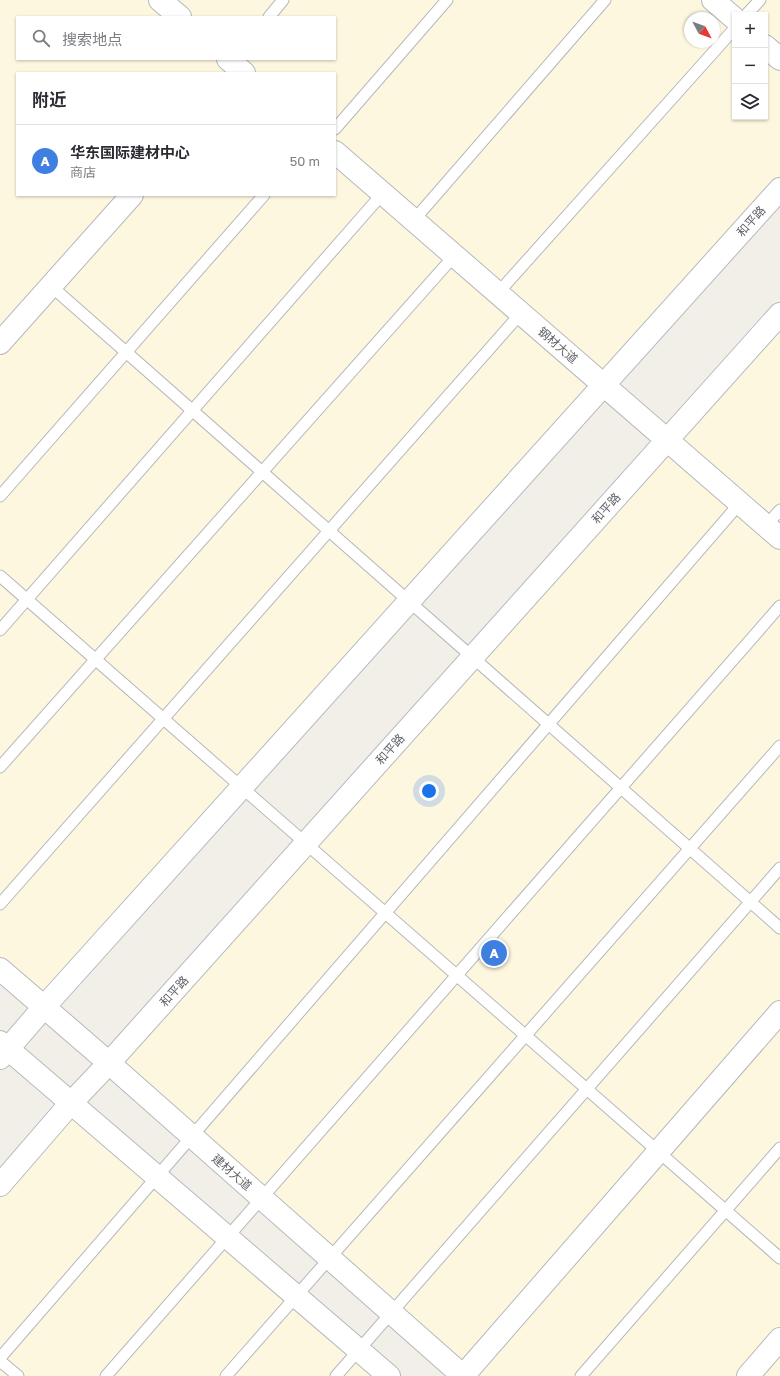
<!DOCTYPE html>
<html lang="zh">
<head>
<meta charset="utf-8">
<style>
	body { margin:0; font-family:"Golos Text","Noto Sans SC",sans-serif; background:#f7f7f7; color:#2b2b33 }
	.controls { position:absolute; right:12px; top:12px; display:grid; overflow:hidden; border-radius:0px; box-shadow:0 1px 3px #0004 }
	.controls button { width:36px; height:36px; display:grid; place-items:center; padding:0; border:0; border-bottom:1px solid #e1e1e2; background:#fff; color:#2b2b33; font:20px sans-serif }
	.compass { position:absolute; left:684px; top:12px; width:36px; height:36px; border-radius:50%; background:#fff; box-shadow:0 1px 3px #0004; rotate:131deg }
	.you { position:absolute; left:429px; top:791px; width:14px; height:14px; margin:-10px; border:3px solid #fff; border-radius:50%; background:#1a73e8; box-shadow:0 0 0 6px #1a73e833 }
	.badge { display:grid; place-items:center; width:26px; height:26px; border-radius:50%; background:#ea4335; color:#fff; font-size:13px; font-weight:700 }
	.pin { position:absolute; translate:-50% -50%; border:2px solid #fff; box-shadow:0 1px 4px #0006 }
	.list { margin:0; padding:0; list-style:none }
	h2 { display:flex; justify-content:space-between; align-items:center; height:52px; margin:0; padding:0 16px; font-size:17px }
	h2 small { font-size:13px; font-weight:400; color:#7c7c81 }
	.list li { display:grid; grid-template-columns:26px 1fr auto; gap:12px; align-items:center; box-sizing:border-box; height:72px; padding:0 16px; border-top:1px solid #e1e1e2 }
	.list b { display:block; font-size:15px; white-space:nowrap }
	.list p { margin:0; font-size:13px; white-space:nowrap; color:#7c7c81 }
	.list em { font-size:13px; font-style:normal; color:#7c7c81 }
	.icon { flex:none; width:22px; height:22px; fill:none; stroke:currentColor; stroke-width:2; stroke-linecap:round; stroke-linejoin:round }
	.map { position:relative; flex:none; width:780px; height:1376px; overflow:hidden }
	.search { position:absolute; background:#fff; box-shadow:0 1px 3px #0004; left:16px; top:16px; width:320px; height:44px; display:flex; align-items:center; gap:10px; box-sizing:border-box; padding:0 14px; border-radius:0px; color:#7c7c81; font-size:15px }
	.panel { position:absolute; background:#fff; box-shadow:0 1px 3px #0004; left:16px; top:72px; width:320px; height:124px; border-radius:0px }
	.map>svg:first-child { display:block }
	.commercial { fill:#fef7e0; fill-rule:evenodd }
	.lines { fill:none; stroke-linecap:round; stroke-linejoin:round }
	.service-casing { stroke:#b5b8bc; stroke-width:13 }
	.minor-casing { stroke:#b5b8bc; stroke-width:24 }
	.tertiary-casing { stroke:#b5b8bc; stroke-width:24 }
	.secondary-casing { stroke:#b6babf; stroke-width:24 }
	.service { stroke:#fff; stroke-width:11 }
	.minor { stroke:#fff; stroke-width:22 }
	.tertiary { stroke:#fff; stroke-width:22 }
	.secondary { stroke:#fff; stroke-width:22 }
	.labels { text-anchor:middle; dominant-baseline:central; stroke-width:3; stroke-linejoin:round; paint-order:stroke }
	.street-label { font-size:12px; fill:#5f6368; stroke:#fff }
</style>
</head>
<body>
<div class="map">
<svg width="780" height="1376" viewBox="0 0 780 1376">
	<rect width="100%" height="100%" fill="#f1efe8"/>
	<g class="commercial">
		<polygon points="0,0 157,0 177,17 17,17 17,59 225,59 241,73 17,73 17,195 335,195 335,155 599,386 44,1007 0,969"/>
		<path d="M 160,0 L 780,0 L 780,189 L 603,385 L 335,152 L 335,73 L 244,73 L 228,59 L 335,59 L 335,17 L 180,17 ZM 735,15 L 765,15 L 765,117 L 735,117 ZM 690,18 L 714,18 L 714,42 L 690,42 Z"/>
		<polygon points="780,314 780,1376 463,1376 109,1063"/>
		<polygon points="71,1103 389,1376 0,1376 0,1185"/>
	</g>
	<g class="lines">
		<g class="service-casing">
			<g id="service">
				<polyline points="746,15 760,0"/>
				<polyline points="269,17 283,0"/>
				<polyline points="335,129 447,0"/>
				<polyline points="414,220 605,0"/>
				<polyline points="51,286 780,928"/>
				<polyline points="498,293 735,28"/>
				<polyline points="0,496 264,195"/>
				<polyline points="766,526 780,510"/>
				<polyline points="0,576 780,1258"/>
				<polyline points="0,630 383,193"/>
				<polyline points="0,767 454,256"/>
				<polyline points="0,904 521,313"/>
				<polyline points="0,1358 740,503"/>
				<polyline points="0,1361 18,1376"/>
				<polyline points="106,1376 780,606"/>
				<polyline points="226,1376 780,746"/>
				<polyline points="336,1376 780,868"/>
				<polyline points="581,1376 780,1148"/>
			</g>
		</g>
		<g class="minor-casing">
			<g id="minor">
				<polyline points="713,0 735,19"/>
				<polyline points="765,46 780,59"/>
				<polyline points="0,343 132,195"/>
				<polyline points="463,1376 780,1012"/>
				<polyline points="748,1376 780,1339"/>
			</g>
		</g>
		<g class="tertiary-casing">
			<g id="tertiary">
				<polyline points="160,0 180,17"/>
				<polyline points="228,59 244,73"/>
				<polyline points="335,152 780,538"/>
				<polyline points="0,969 109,1063 463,1376"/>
				<polyline points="0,1042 389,1376"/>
			</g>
		</g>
		<g class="secondary-casing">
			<g id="secondary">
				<polyline points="0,1058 44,1007 780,189"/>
				<polyline points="0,1185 71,1103 109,1063 780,314"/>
			</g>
		</g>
		<use href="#service" class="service"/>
		<use href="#minor" class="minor"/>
		<use href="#tertiary" class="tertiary"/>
		<use href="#secondary" class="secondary"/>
	</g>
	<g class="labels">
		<g class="street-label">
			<text transform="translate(751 221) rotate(-48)">和平路</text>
			<text transform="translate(558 345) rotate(41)">钢材大道</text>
			<text transform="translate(606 508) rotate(-48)">和平路</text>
			<text transform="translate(390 749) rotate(-48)">和平路</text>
			<text transform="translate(174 991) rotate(-48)">和平路</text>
			<text transform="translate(232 1172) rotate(41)">建材大道</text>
		</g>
	</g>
</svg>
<div class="controls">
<button>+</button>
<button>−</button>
<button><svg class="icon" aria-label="layers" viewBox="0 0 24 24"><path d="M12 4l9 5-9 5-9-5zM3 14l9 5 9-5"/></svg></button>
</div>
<svg class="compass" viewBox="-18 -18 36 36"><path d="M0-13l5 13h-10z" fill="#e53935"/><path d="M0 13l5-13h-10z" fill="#7c7c81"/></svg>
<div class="you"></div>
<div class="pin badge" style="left:494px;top:953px;background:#3f7fe0">A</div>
<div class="search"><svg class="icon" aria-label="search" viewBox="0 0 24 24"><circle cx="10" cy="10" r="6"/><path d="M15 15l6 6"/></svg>搜索地点</div>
<section class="panel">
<h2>附近<small></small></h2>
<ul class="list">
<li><span class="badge" style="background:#3f7fe0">A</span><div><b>华东国际建材中心</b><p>商店</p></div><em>50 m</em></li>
</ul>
</section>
</div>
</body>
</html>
